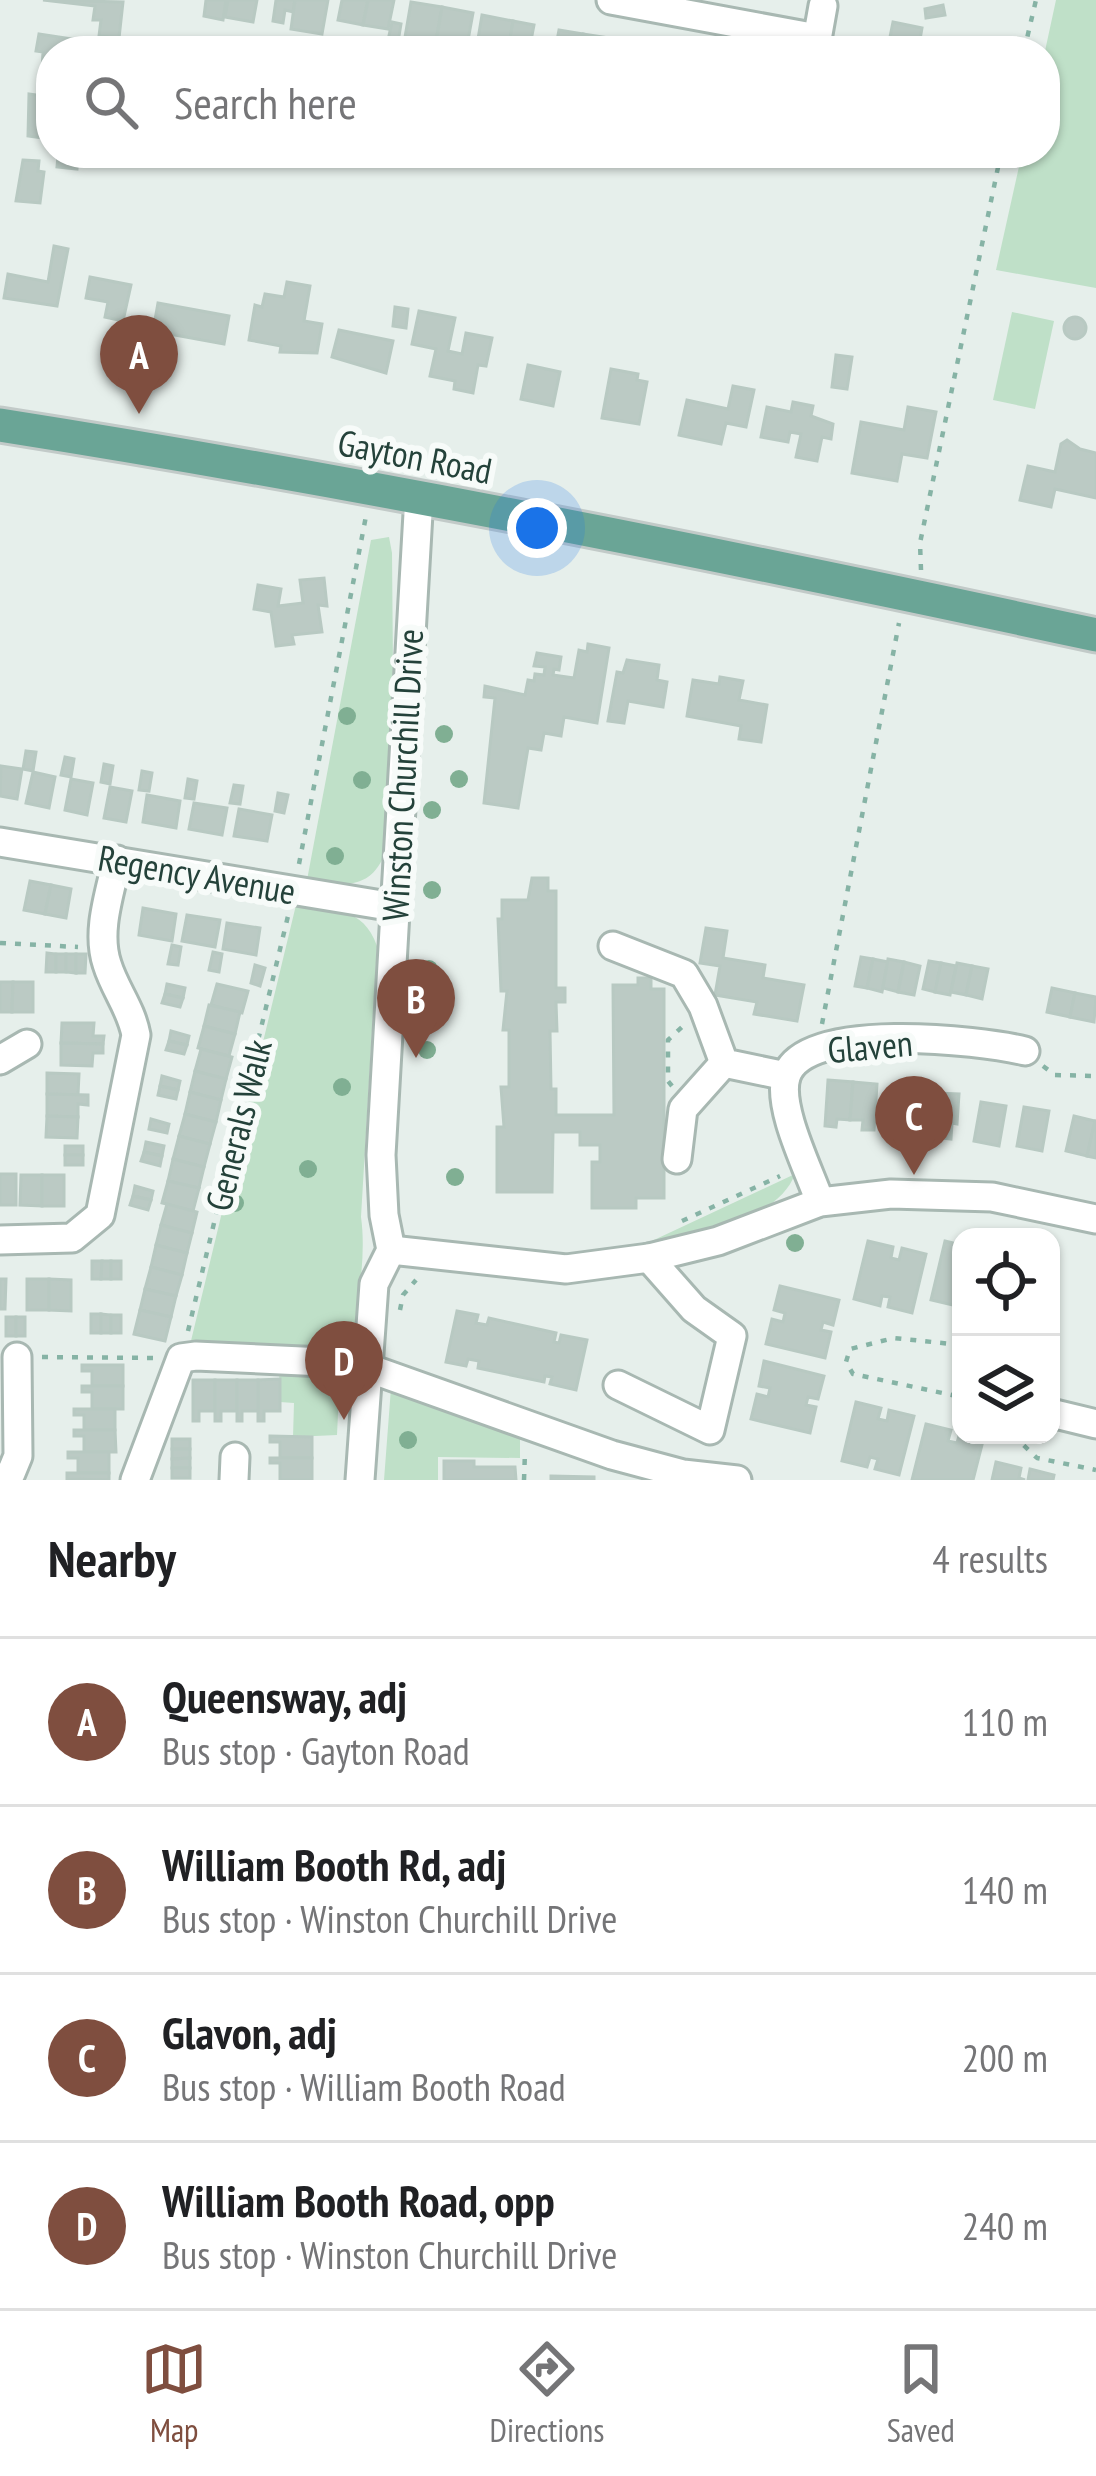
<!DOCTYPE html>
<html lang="en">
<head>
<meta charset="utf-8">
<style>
	body { margin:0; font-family:"PT Sans Narrow",sans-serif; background:#f6f6f6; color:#202124 }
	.controls { position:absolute; right:36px; bottom:36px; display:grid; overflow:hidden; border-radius:24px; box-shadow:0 3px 9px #0004 }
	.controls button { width:108px; height:108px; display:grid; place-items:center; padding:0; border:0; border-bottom:3px solid #e0e0e0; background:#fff; color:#202124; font:60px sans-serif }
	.you { position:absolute; left:537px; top:528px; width:42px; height:42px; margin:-30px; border:9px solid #fff; border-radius:50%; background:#1a73e8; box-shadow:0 0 0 18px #1a73e833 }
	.badge { display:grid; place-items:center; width:78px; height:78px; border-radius:50%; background:#7f4e3f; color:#fff; font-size:39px; font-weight:700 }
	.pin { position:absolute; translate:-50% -99px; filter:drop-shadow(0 3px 6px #0008) }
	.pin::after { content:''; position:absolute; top:63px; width:42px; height:36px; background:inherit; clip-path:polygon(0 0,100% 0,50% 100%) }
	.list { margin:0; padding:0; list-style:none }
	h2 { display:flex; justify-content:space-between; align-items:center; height:156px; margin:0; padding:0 48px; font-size:51px }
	h2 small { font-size:39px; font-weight:400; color:#757577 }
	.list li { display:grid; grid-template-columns:78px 1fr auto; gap:36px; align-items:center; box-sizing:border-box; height:168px; padding:0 48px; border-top:3px solid #e0e0e0 }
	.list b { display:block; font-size:45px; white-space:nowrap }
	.list p { margin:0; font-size:39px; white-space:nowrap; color:#757577 }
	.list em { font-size:39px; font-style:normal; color:#757577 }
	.icon { flex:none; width:66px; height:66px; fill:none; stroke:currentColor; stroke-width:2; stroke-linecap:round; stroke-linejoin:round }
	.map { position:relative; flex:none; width:1096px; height:1480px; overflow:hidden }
	.search { position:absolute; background:#fff; box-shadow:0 3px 9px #0004; left:36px; right:36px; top:36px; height:132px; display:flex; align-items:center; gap:30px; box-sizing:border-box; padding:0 42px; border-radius:48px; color:#757577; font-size:45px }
	.sheet { height:828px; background:#fff }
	nav { display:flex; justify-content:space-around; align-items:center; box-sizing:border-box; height:168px; border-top:3px solid #e0e0e0; background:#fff; font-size:33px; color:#757577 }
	nav a { display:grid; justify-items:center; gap:6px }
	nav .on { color:#7f4e3f }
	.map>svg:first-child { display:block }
	.green { fill:#bfe0c8 }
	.building { fill:#bbcac4; stroke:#b8c9c2; stroke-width:3 }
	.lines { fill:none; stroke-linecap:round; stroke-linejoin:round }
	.minor-casing { stroke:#a8b8b2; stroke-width:33 }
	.major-casing { stroke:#c2cac8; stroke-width:39 }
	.path { stroke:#86b3a5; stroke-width:4.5; stroke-dasharray:6 9; stroke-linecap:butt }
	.minor { stroke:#fff; stroke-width:27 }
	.major { stroke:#6aa596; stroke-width:33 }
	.tree { fill:#80af93 }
	.labels { text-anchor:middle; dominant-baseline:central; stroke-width:12; stroke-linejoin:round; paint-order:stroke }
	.street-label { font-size:36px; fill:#24423a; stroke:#f7fbf9 }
</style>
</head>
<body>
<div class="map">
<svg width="1096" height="1480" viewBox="0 0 1096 1480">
	<rect width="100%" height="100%" fill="#e6efeb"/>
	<g class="green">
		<polygon points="1056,0 1096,0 1096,288 996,270 1022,153 1045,153 1045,51"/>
		<polygon points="1012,312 1054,321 1035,409 993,400"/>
		<path d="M 389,537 L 392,553 L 393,668 L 384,856 C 368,892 339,885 307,880 L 371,540 Z"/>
		<path d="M 296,905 C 333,911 363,906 377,946 L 361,1217 C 367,1260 356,1306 353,1350 L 190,1345 Z"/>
		<path d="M 795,1174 C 776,1226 672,1243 624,1254 Z"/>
		<polygon points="279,1368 340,1370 337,1435 293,1437 294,1403 280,1402"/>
		<polygon points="391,1388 520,1430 520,1458 438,1457 438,1480 384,1480"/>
	</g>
	<g class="building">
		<polygon points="43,0 123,2 119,38 99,36 101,20 93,20 95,6"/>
		<polygon points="206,0 226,0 223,20 204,16"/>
		<polygon points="228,0 257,0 253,22 225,17"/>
		<polygon points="276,0 295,0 293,12 285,10 283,23 273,21"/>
		<polygon points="295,0 328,0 322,34 291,29"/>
		<polygon points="342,0 368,0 363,25 338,20"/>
		<polygon points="368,0 394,0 388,29 363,25"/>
		<polygon points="411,2 442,7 435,48 404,43"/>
		<polygon points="943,5 945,15 926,18 925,9"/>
		<polygon points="442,7 473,13 466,51 435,48"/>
		<polygon points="482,15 513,21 508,51 476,51"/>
		<polygon points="513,21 534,25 529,51 508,51"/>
		<polygon points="392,22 401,24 398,42 388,40"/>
		<polygon points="893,22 922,28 918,51 888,47"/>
		<polygon points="559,30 583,34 580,51 555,51"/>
		<polygon points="39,34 72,39 70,51 51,51 51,88 41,86 43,52 36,51"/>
		<polygon points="583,34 609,38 606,51 580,51"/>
		<polygon points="627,41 652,46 651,51 626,51"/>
		<polygon points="29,94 51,97 50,128 44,127 43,138 28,136"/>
		<polygon points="58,156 78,158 77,169 57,167"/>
		<polygon points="23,160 39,161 38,171 44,172 40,203 16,201"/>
		<polygon points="54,246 68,249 57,306 4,298 8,274 48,282"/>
		<polygon points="90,277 131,285 123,321 105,317 108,302 86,298"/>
		<polygon points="287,282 310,286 304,321 322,324 317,353 280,352 281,346 249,340 255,305 262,307 265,294 284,297"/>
		<polygon points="158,303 229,316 224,344 153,331"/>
		<polygon points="395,307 408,309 406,328 393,326"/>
		<polygon points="419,311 455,318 448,351 462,354 466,333 492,338 486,366 478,365 473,393 454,389 455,381 430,376 436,349 412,344"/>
		<circle cx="1075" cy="328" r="11"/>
		<polygon points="339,330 393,341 386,373 332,357"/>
		<polygon points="836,355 852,357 847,389 832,387"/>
		<polygon points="528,365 560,372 553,406 521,399"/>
		<polygon points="611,369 638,374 637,380 647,382 639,424 602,418"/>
		<polygon points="733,386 754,390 746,427 726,423 721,444 679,435 687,400 728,409"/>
		<polygon points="793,402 813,406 811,416 833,424 831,439 822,437 817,461 796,457 801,434 790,432 788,442 761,437 767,407 791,412"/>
		<polygon points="908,407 936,412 927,458 902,454 897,481 852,473 861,422 904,430"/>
		<polygon points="1067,440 1080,449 1096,453 1096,498 1055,489 1051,507 1020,500 1028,466 1055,472 1061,444"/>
		<polygon points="324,578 327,606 318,605 322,632 292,635 294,644 276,646 271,612 254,609 258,585 281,589 278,606 303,603 300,580"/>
		<polygon points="588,644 609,648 597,723 564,717 561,736 544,733 541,750 528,748 518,808 484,803 495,698 484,697 485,686 525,695 528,680 534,681 535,674 544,675 545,667 534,666 537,653 561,657 559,670 554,669 553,675 574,678 579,650 587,652"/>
		<polygon points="627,660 659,665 657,680 667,682 663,707 628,701 624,723 608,721 617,672 623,673"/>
		<polygon points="720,677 743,681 739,700 767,705 761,742 739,739 741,726 687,716 693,680 719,684"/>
		<polygon points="26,751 36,752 33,771 23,769"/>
		<polygon points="65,757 74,759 71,777 61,775"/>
		<polygon points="104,764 113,766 110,784 101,782"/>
		<polygon points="1,766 22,769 17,799 0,796"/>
		<polygon points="142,771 152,773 149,791 139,790"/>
		<polygon points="33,772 55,777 49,808 26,803"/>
		<polygon points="71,779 93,783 87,815 65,810"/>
		<polygon points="188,779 197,781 194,799 185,798"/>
		<polygon points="234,785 243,786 240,804 230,803"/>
		<polygon points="110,787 132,791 126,822 104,818"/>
		<polygon points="278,793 288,795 284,813 275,811"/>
		<polygon points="147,795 180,801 176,828 143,822"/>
		<polygon points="194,803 227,808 222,835 189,829"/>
		<polygon points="239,809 272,815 267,841 234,836"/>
		<polygon points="532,878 548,878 548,891 556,891 556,988 565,988 565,1002 556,1002 557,1031 550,1031 551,1089 556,1089 556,1115 614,1115 613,985 638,985 638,978 651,978 651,989 664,989 664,1198 636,1198 636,1208 592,1208 592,1162 600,1162 600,1145 580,1145 580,1132 553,1132 552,1192 497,1192 497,1127 504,1127 501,1087 509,1087 509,1030 503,1030 507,991 501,991 498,919 502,919 502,900 528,900"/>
		<polygon points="30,881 51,885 45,914 24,910"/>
		<polygon points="51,885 71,889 66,918 45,914"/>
		<polygon points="143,908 176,914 172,941 139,935"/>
		<polygon points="187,915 220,920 215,947 182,941"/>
		<polygon points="227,923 260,928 256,955 223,949"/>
		<polygon points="706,928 727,931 723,958 765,965 763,978 804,985 797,1021 754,1014 757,1002 715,995 720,966 700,963"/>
		<polygon points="172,945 181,947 178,965 168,964"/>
		<polygon points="213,952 222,954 219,972 209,970"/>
		<polygon points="47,953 56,954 56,972 46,972"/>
		<rect x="56" y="954" width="10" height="18"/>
		<polygon points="66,954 76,954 76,973 66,972"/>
		<polygon points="76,954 86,954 85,973 76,973"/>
		<polygon points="861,957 873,959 867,988 855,986"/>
		<polygon points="873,959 888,962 882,992 867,988"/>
		<polygon points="888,959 904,962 898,992 883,988"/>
		<polygon points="929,961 941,963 935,992 923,989"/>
		<polygon points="904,962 920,966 914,995 898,992"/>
		<polygon points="941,963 956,966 950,995 935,992"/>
		<polygon points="957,963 972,966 966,995 951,992"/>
		<polygon points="255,965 265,968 260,986 251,983"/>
		<polygon points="972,966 988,969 982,999 966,995"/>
		<polygon points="0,982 13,982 12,1012 0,1012"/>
		<polygon points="13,982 33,982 33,1012 12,1012"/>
		<polygon points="167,984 185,988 183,998 165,994"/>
		<polygon points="217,984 248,991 242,1013 211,1005"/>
		<polygon points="1052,988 1075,993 1070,1017 1047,1012"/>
		<polygon points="1075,993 1096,997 1094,1022 1070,1017"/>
		<polygon points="165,994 183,998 180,1007 162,1003"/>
		<polygon points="209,1005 240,1012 235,1034 204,1026"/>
		<polygon points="62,1023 94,1023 93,1036 104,1036 103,1044 61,1043"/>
		<polygon points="204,1026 235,1034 229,1056 198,1048"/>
		<polygon points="171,1031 189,1036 187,1045 169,1041"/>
		<polygon points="169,1041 187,1045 184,1054 166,1050"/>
		<polygon points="61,1043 103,1044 103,1053 93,1053 92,1066 61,1065"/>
		<polygon points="201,1049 232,1057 226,1079 195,1071"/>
		<polygon points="195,1071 226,1079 221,1100 190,1092"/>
		<polygon points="47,1073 79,1074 78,1095 47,1094"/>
		<polygon points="162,1076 180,1081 178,1090 160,1086"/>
		<polygon points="828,1080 853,1082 850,1120 837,1119 836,1127 825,1126"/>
		<polygon points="853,1082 877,1084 874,1130 862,1130 863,1120 850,1120"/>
		<polygon points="160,1086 178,1090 176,1099 158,1095"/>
		<polygon points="190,1092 221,1100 216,1122 185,1114"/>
		<polygon points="910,1092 934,1093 932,1137 912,1136 913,1121 908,1120"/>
		<polygon points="934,1093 959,1094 957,1124 952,1123 951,1139 932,1137"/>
		<polygon points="47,1094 88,1095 88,1105 78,1104 78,1117 47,1116"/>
		<polygon points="981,1102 1006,1106 999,1146 974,1141"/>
		<polygon points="1024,1107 1049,1111 1042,1151 1017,1146"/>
		<polygon points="185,1114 216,1122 210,1144 179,1136"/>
		<polygon points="47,1116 78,1117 77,1138 46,1137"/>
		<polygon points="1074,1116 1095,1121 1087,1156 1066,1151"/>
		<polygon points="151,1119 169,1124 167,1133 149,1129"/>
		<polygon points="1095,1121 1096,1121 1096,1158 1087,1156"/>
		<polygon points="179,1136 210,1144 204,1167 173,1159"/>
		<polygon points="146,1142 164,1146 162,1156 144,1152"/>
		<rect x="65" y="1146" width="18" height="9"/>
		<polygon points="144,1152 162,1156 160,1166 141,1161"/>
		<rect x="65" y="1155" width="18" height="10"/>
		<polygon points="173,1159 204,1167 199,1188 168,1181"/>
		<rect x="0" y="1174" width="16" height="31"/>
		<polygon points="21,1175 42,1175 42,1206 20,1205"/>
		<rect x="42" y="1175" width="22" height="31"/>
		<polygon points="168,1181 199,1188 193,1211 162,1203"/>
		<polygon points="135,1186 153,1191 151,1200 133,1196"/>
		<polygon points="133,1196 151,1200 148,1210 130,1205"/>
		<polygon points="167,1204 197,1212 192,1233 161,1225"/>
		<polygon points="161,1225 192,1233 187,1253 156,1245"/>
		<polygon points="868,1241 893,1247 891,1258 899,1260 902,1248 926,1254 912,1313 888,1307 890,1297 882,1296 880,1306 854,1299"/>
		<polygon points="945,1241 961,1245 961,1296 957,1306 931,1300"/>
		<polygon points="156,1245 187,1253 182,1275 151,1267"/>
		<polygon points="92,1261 102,1261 101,1279 92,1279"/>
		<polygon points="102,1261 111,1261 111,1279 101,1279"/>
		<rect x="111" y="1261" width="10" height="18"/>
		<polygon points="151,1267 182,1275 176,1296 145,1289"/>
		<polygon points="0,1279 6,1279 5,1309 0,1309"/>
		<rect x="27" y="1279" width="22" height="31"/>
		<polygon points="49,1279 71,1280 71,1311 49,1310"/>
		<polygon points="780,1286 839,1300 833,1325 823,1322 821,1330 831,1332 825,1358 766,1344 772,1319 783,1322 785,1313 774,1310"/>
		<polygon points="145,1289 176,1296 171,1317 140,1310"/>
		<polygon points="140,1310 171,1317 165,1341 134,1334"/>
		<polygon points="457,1311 478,1315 476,1323 487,1325 489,1318 556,1333 554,1342 559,1343 561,1335 587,1340 576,1390 550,1384 552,1377 545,1376 544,1382 478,1368 479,1361 468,1359 466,1366 446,1362"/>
		<rect x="91" y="1314" width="10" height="19"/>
		<polygon points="101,1314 111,1315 111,1333 101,1333"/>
		<rect x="111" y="1315" width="10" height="18"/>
		<rect x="6" y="1317" width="10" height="19"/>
		<rect x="16" y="1317" width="9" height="19"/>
		<polygon points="764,1361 824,1376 818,1399 808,1397 806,1405 816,1407 810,1433 751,1419 757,1394 768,1397 770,1388 759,1386"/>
		<polygon points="82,1365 123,1365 123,1386 92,1386 92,1371 82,1371"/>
		<polygon points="280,1379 280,1411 264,1411 264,1421 258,1421 258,1380"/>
		<polygon points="193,1380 215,1380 215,1411 199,1411 199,1421 193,1421"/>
		<polygon points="215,1380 237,1380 237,1411 221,1411 221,1421 215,1421"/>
		<polygon points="237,1380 258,1380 258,1411 242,1411 242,1421 237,1421"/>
		<polygon points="82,1386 123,1386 123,1409 92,1409 92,1392 82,1392"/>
		<polygon points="856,1402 881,1408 878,1419 887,1421 889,1410 914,1416 899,1475 875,1469 878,1459 870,1457 867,1467 842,1461"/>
		<polygon points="74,1409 115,1409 115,1430 84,1430 84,1415 74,1415"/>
		<polygon points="926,1424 951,1430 948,1441 957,1443 960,1432 984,1437 973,1480 912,1480"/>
		<polygon points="74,1430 115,1430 116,1452 84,1452 84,1436 74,1436"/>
		<polygon points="270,1436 312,1437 312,1458 280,1458 280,1442 270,1442"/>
		<rect x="172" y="1439" width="18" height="10"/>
		<polygon points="172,1449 190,1449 190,1458 172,1459"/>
		<polygon points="68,1452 109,1452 109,1473 78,1473 78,1458 68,1458"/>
		<polygon points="190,1458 190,1468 172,1468 172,1459"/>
		<polygon points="270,1458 312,1458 312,1480 280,1480 280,1463 270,1463"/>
		<polygon points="444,1461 474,1461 474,1467 515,1467 516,1480 444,1480"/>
		<polygon points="996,1462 1021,1468 1019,1478 1025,1480 992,1480"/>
		<rect x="172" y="1468" width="18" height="10"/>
		<polygon points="1030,1469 1054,1475 1053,1480 1028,1480"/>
		<polygon points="67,1473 109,1473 109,1480 67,1479"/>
		<polygon points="551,1476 594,1477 594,1480 551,1480"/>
	</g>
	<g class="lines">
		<g class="minor-casing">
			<g id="minor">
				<polyline points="611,0 817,38"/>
				<polyline points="815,51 823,6"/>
				<polyline points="0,842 394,907"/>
				<polyline points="613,946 684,974 703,1006 724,1063 786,1076"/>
				<polyline points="0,1060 27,1044"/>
				<polyline points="677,1159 683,1109 724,1063"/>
				<path d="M 820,1202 C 809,1170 777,1108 786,1077 C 802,1020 980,1040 1025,1051"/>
				<path d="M 0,1240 L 72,1238 L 100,1215 L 136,1035 C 131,1008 115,990 107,964 C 96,931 110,893 117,860"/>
				<polyline points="391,1250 566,1269 649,1258 718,1241 820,1202 891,1194 992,1197 1096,1219"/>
				<polyline points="618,1385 710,1430 732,1336 694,1309 649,1258"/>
				<polyline points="1051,1413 1096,1424"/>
				<polyline points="0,1479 11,1473 18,1456 17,1357"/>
				<polyline points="135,1480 181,1358 196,1356 345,1363 368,1368 612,1455 683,1474 737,1480"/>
				<polyline points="234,1480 235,1457"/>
				<polyline points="360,1480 374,1284 391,1250 384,1215 381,1155 419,496"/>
			</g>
		</g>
		<g class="major-casing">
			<path id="major" d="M 0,425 C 368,483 732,556 1096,635"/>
		</g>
		<g class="path">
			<polyline points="1024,51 1036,0"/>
			<polyline points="921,570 920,543 1001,153"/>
			<polyline points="299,864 366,516"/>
			<polyline points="0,943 78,947"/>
			<polyline points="822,1024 899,623"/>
			<polyline points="1043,1066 1055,1075 1096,1076"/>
			<polyline points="672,1086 668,1081 668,1040 682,1027"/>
			<polyline points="682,1221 780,1176"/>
			<polyline points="400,1310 403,1295 416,1280"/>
			<polyline points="188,1331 288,916"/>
			<polyline points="961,1345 894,1338 850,1349 846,1362 853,1374 961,1397"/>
			<polyline points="42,1357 156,1358"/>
			<polyline points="1013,1435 1037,1458 1096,1470"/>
			<polyline points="524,1480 525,1452"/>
		</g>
		<use href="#minor" class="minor"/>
		<use href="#major" class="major"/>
	</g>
	<g class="tree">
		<circle cx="347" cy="716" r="9"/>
		<circle cx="444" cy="734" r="9"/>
		<circle cx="459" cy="779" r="9"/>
		<circle cx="362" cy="780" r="9"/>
		<circle cx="432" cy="810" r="9"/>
		<circle cx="335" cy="856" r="9"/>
		<circle cx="432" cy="890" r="9"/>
		<circle cx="429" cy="969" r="9"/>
		<circle cx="427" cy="1050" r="9"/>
		<circle cx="342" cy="1087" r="9"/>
		<circle cx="308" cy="1169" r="9"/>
		<circle cx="455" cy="1177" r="9"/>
		<circle cx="235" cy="1203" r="9"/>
		<circle cx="795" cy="1243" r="9"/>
		<circle cx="326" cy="1382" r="9"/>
		<circle cx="408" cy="1440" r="9"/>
	</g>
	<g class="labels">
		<g class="street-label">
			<text transform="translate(415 456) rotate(11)">Gayton Road</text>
			<text transform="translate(402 775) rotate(-87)">Winston Churchill Drive</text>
			<text transform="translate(197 874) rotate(10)">Regency Avenue</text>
			<text transform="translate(870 1046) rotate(-5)">Glaven</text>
			<text transform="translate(238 1125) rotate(-76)">Generals Walk</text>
		</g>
	</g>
</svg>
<div class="controls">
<button><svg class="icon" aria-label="locate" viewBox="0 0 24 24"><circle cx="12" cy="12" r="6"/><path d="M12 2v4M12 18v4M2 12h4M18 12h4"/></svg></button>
<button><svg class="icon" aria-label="layers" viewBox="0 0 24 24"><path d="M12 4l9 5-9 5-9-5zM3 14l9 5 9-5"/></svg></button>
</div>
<div class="you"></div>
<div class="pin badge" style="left:139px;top:414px">A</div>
<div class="pin badge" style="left:416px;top:1058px">B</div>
<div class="pin badge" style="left:914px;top:1175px">C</div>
<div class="pin badge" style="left:344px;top:1420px">D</div>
<div class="search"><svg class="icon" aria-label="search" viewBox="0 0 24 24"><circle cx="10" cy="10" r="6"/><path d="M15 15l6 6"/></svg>Search here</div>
</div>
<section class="sheet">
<h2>Nearby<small>4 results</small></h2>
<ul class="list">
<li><span class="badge">A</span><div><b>Queensway, adj</b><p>Bus stop · Gayton Road</p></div><em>110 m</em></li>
<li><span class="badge">B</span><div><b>William Booth Rd, adj</b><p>Bus stop · Winston Churchill Drive</p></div><em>140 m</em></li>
<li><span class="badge">C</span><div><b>Glavon, adj</b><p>Bus stop · William Booth Road</p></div><em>200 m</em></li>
<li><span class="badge">D</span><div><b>William Booth Road, opp</b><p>Bus stop · Winston Churchill Drive</p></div><em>240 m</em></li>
</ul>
</section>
<nav>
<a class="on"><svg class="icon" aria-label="map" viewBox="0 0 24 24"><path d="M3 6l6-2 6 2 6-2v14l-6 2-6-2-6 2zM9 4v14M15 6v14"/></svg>Map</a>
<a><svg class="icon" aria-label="directions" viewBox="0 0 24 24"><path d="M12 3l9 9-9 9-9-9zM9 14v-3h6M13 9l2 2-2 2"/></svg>Directions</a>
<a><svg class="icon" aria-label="saved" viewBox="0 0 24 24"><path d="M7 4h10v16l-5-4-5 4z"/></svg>Saved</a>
</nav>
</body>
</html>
